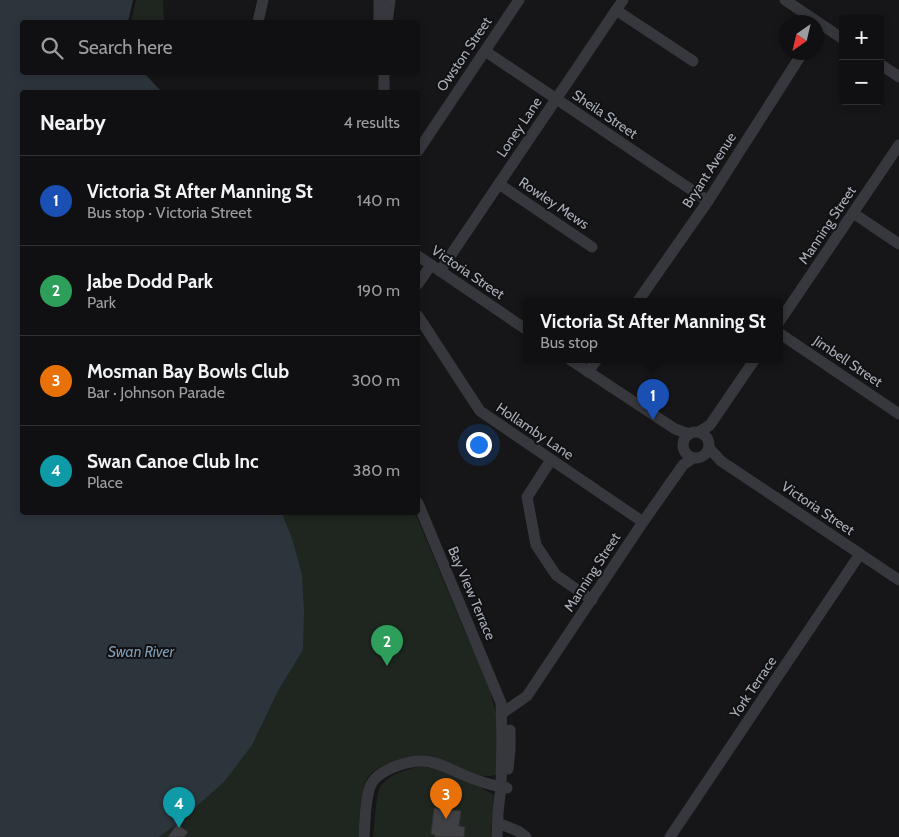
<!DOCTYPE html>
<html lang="en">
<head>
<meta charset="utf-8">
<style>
	body { margin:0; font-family:Cabin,sans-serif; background:#1e1e20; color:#f1f3f6 }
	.controls { position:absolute; right:15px; top:15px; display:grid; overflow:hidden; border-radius:5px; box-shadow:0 2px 8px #0003 }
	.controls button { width:45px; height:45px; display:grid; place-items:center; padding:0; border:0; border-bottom:1px solid #303032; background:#101012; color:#f1f3f6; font:25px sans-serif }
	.compass { position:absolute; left:779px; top:15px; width:45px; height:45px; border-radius:50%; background:#101012; box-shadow:0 2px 8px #0003; rotate:214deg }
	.you { position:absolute; left:478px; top:444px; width:18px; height:18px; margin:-12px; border:4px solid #fff; border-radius:50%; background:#1a73e8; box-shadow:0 0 0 8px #1a73e833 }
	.badge { display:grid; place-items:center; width:32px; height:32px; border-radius:50%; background:#0f766e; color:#fff; font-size:16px; font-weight:700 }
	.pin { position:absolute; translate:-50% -41px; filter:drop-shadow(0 1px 2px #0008) }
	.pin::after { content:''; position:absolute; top:26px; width:18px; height:15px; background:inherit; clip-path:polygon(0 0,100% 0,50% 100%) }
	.popup { position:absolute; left:523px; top:298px; width:260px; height:65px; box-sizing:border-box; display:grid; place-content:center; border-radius:5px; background:#101012; filter:drop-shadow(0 1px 4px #0005); font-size:16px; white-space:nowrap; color:#9c9d9f }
	.popup b { font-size:19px; color:#f1f3f6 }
	.popup::after { content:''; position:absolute; left:50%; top:100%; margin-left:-10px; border:10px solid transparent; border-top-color:#101012 }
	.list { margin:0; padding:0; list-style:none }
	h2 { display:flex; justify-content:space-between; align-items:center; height:65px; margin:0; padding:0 20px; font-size:21px }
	h2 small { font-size:16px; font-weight:400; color:#9c9d9f }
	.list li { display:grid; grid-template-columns:32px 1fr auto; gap:15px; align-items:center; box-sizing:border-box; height:90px; padding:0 20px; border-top:1px solid #303032 }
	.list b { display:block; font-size:19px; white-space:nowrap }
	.list p { margin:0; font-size:16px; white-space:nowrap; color:#9c9d9f }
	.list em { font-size:16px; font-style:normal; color:#9c9d9f }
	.icon { flex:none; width:28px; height:28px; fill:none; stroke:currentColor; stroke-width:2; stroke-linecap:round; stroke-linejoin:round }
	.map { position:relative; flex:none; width:899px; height:837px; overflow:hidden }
	.search { position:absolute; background:#101012; box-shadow:0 2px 8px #0003; left:20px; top:20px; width:400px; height:55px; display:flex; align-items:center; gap:12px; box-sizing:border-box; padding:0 18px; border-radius:5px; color:#9c9d9f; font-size:19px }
	.panel { position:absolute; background:#101012; box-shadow:0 2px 8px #0003; left:20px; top:90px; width:400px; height:425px; border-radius:5px }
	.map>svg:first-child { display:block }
	.green { fill:#1e261f }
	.water { fill:#2c353c }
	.building { fill:#404145; stroke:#303034 }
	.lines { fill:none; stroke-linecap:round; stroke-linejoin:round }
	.minor { stroke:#37383d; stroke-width:11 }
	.labels { text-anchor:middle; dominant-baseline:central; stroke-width:4; stroke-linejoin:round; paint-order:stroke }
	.street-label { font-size:14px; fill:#a8adb8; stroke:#111113 }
	.water-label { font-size:15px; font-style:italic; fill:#7f9bb3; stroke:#111113 }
</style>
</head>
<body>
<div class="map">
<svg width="899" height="837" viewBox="0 0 899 837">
	<rect width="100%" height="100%" fill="#161618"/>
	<g class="green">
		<polygon points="136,0 163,0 164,22 131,22"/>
		<path d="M 282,513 L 415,513 L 463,627 L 488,682 L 495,710 L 498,736 L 498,774 C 481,782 460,765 443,761 C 436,759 427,760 420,760 C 399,761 376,761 365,782 L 358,837 L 159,837 L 176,825 L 224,782 L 303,650 L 292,538 Z"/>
		<path d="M 422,766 C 448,771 472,782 494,795 L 491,837 L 373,837 C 375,824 375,801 379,790 C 384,775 408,769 422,766 Z"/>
	</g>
	<polygon class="water" points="0,0 133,0 128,22 22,22 22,72 144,73 162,92 22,92 22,512 282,513 292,538 302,575 304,610 303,650 277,693 252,745 224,782 176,825 159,837 0,837"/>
	<g class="building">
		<polygon points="434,808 461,811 459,826 465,827 464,837 435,837 435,835 431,834"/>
		<polygon points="177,824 188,832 184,837 168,837"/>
	</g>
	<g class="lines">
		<g class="minor">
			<polyline points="785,0 843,39"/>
			<polyline points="616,10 693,61"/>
			<polyline points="258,22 263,0"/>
			<polyline points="379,22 379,0"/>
			<polyline points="387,22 390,0"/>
			<polyline points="485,51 708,201"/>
			<polyline points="880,64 899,77"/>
			<polyline points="384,72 384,92"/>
			<polyline points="418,151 519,0"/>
			<polyline points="499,184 592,247"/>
			<polyline points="853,213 899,244"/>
			<polyline points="418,256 527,330"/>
			<polyline points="440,271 623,0"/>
			<polyline points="418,284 431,265"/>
			<polyline points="638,301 708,201 803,52"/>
			<polyline points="418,316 480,411 643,522"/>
			<polyline points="779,322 899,145"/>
			<polyline points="779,333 899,414"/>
			<polyline points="569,359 675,429 689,434"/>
			<polyline points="588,372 597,359"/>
			<circle cx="696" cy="445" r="13"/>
			<polyline points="699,432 710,425 755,359"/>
			<polyline points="709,448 721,461 899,580"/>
			<polyline points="551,460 527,497 536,545 556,575 592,600"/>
			<polyline points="418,503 501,703 502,740 501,786 498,813 497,837"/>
			<polyline points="501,714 527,696 643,522 683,465 693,458"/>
			<polyline points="508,769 510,749 510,730"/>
			<polyline points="498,823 518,831 526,837"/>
			<path d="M 364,837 C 365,822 365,801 370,787 C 376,769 413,758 430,762 C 446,765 461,775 477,780 C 486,784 497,786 507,788"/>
			<polyline points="670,837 860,554"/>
		</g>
	</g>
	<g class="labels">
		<g class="street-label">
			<text transform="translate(464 54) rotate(-56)">Owston Street</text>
			<text transform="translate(605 114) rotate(34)">Sheila Street</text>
			<text transform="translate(519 127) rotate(-56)">Loney Lane</text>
			<text transform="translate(709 170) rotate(-57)">Bryant Avenue</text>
			<text transform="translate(554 203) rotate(34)">Rowley Mews</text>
			<text transform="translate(827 225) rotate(-56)">Manning Street</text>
			<text transform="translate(468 272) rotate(34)">Victoria Street</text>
			<text transform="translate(848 361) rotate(34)">Jimbell Street</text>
			<text transform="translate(535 431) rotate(34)">Hollamby Lane</text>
			<text transform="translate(818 508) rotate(34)">Victoria Street</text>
			<text transform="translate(592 572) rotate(-57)">Manning Street</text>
			<text transform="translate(472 593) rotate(67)">Bay View Terrace</text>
			<text transform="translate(753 687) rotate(-56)">York Terrace</text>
		</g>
		<g class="water-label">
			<text x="141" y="652">Swan River</text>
		</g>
	</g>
</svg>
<div class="controls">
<button>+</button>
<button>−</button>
</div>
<svg class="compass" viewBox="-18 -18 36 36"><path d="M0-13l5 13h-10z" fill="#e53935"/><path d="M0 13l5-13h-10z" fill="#9c9d9f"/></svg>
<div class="you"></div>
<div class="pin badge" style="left:653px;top:420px;background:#1a4fb4">1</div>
<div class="popup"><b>Victoria St After Manning St</b>Bus stop</div>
<div class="pin badge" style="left:387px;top:666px;background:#2e9e5b">2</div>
<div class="pin badge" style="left:446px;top:819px;background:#e8710a">3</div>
<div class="pin badge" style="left:179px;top:828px;background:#0f9aa8">4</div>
<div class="search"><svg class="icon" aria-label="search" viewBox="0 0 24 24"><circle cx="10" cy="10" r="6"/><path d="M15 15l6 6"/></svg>Search here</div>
<section class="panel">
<h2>Nearby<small>4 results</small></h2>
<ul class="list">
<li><span class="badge" style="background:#1a4fb4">1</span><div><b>Victoria St After Manning St</b><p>Bus stop · Victoria Street</p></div><em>140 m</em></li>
<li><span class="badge" style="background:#2e9e5b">2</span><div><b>Jabe Dodd Park</b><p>Park</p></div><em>190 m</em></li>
<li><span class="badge" style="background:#e8710a">3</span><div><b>Mosman Bay Bowls Club</b><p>Bar · Johnson Parade</p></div><em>300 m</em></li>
<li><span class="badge" style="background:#0f9aa8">4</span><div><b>Swan Canoe Club Inc</b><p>Place</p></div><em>380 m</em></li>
</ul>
</section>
</div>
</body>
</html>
